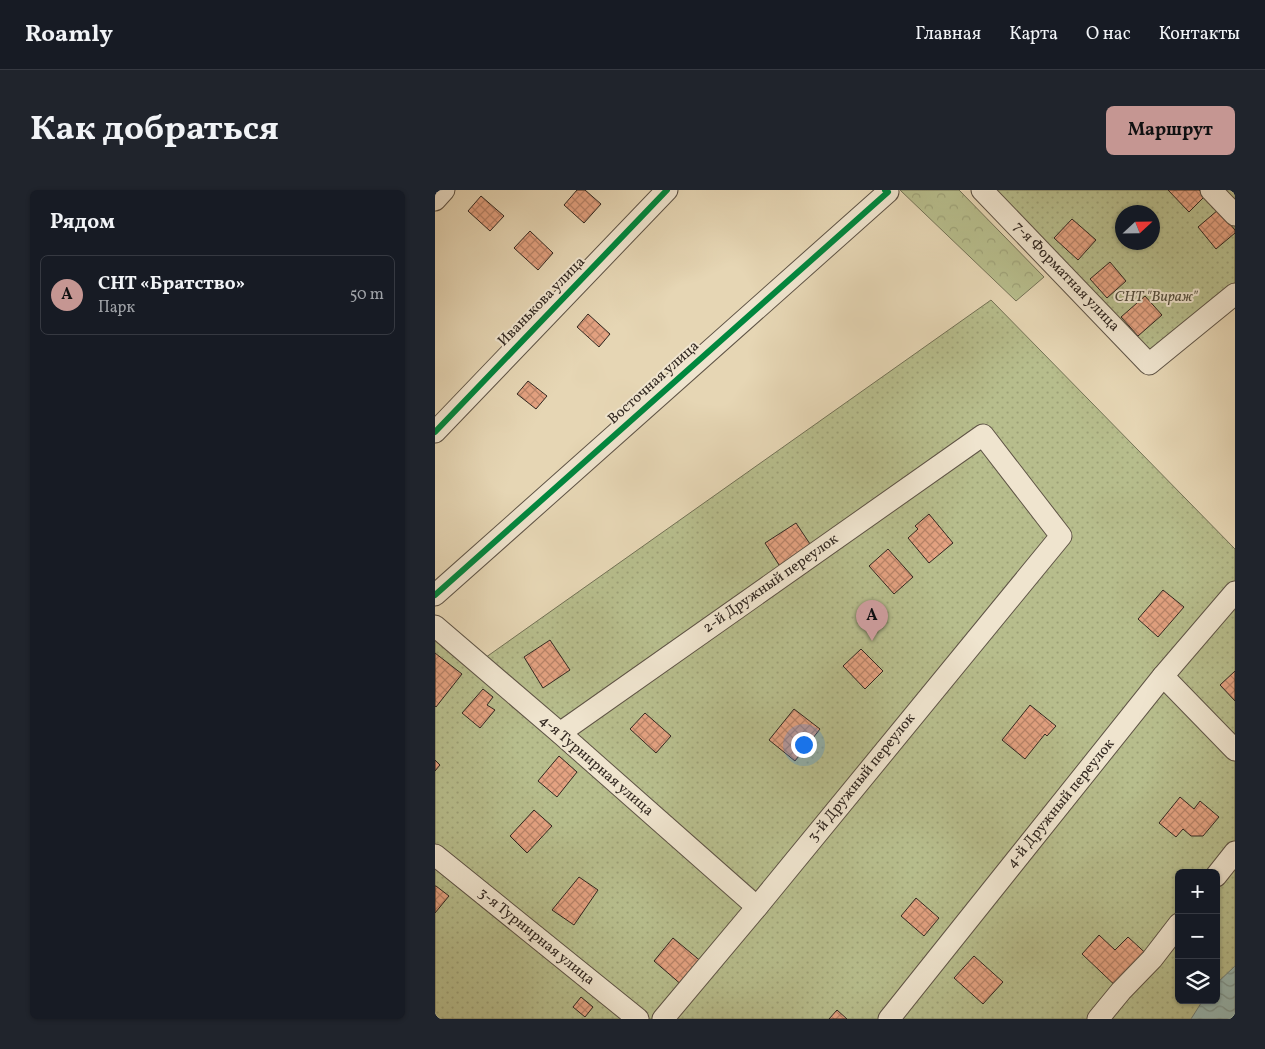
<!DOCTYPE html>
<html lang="ru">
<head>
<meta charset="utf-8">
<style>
	body { margin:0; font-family:Vollkorn,serif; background:#20242c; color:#f1f3f6 }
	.controls { position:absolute; right:15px; bottom:15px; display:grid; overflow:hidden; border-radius:8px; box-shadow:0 1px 4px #0004 }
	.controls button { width:45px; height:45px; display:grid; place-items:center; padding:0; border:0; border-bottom:1px solid #363941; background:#171b24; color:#f1f3f6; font:25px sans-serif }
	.compass { position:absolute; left:680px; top:15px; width:45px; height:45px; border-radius:50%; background:#171b24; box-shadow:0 1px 4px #0004; rotate:68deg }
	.you { position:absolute; left:368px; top:554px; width:18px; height:18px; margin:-12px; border:4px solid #fff; border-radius:50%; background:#1a73e8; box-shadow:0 0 0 8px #1a73e833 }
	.badge { display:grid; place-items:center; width:32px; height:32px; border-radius:50%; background:#c59692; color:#111; font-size:16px; font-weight:700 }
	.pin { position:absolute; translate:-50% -41px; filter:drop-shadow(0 1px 2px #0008) }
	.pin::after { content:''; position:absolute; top:26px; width:18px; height:15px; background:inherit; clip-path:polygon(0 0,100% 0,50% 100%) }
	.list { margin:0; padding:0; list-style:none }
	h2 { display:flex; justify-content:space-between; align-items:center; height:65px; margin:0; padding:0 20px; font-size:21px }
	h2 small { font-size:16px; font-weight:400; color:#9ea1a6 }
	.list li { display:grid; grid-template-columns:32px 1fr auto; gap:15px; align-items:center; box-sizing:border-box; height:80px; margin:0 10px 10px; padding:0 10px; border:1px solid #363941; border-radius:8px }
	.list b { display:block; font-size:19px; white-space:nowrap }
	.list p { margin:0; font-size:16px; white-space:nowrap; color:#9ea1a6 }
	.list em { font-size:16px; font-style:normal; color:#9ea1a6 }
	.icon { flex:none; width:28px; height:28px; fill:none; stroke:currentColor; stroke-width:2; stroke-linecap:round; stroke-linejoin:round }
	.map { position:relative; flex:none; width:800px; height:829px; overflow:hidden; border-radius:8px }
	header { display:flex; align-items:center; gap:30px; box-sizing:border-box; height:70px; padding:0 25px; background:#171b24; border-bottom:1px solid #363941 }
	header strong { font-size:24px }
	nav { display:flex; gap:28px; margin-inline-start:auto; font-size:18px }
	.intro { display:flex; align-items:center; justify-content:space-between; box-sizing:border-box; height:120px; padding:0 30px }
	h1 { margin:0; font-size:35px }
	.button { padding:12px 22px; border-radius:8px; background:#c59692; color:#111; font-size:18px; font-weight:700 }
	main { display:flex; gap:30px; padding:0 30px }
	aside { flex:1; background:#171b24; border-radius:8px; box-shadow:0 1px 4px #0004 }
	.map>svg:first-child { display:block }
	.grass { fill:url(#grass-dots); stroke:#747256; fill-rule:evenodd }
	.forest { fill:url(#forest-crowns); stroke:#747256 }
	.water { fill:url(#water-waves); stroke:#6f7e79 }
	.building { fill:url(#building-cross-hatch); stroke:#322821 }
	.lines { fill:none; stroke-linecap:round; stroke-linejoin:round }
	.minor-casing { stroke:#5f5446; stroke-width:23 }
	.minor { stroke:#efe4ce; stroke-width:21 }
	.cycleway-casing { stroke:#efe4ce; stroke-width:9 }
	.cycleway { stroke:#00873e; stroke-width:6 }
	.labels { text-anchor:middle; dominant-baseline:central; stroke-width:4; stroke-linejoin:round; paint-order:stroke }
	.street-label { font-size:15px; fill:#322821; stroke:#efe4ce }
	.park-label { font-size:15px; font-style:italic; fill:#534d3c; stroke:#efe4ce }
</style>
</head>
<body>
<header>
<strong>Roamly</strong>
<nav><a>Главная</a><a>Карта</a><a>О нас</a><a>Контакты</a></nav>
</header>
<div class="intro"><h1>Как добраться</h1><a class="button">Маршрут</a></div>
<main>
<aside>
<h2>Рядом<small></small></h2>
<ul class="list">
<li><span class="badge">A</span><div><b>СНТ «Братство»</b><p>Парк</p></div><em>50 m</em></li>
</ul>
</aside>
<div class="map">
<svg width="800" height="829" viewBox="0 0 800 829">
	<defs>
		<pattern id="grass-dots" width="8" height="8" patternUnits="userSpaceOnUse" patternTransform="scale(1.25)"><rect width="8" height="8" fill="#b7bd8c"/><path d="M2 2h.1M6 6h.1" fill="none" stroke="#9ea278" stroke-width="1.8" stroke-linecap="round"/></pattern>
		<pattern id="forest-crowns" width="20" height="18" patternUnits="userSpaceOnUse" patternTransform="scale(1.25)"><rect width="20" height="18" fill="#b7bd8c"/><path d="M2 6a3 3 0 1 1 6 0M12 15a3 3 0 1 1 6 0" fill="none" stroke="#9ea278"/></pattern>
		<pattern id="water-waves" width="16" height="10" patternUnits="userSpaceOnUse" patternTransform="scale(1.25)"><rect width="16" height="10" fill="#97b8b3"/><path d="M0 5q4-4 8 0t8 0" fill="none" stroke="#7c9691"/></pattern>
		<pattern id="building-cross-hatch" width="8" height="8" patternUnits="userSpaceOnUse" patternTransform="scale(1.25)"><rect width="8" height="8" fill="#e4a281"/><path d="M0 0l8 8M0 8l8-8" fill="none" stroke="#b98469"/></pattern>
	</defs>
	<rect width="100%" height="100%" fill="#e6d6b4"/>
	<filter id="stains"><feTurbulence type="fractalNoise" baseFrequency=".004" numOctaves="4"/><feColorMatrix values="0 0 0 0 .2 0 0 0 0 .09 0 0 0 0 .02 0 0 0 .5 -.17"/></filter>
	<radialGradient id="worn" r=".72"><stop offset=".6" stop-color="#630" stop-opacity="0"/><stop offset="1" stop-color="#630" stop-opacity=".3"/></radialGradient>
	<g class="grass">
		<path d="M 537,0 L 800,0 L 800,116 L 715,181 ZM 688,22 L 718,22 L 718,52 L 688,52 Z"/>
		<path d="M 556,110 L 800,359 L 800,829 L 0,829 L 0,432 L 47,470 ZM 744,683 L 781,683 L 781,810 L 744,810 Z"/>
	</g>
	<polygon class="forest" points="465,0 524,0 609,87 581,111"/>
	<polygon class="water" points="800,776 800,829 756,829 768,810 781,810 781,794"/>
	<g class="building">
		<polygon points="142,0 150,0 166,14 149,33 129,15"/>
		<polygon points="733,0 764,0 770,6 754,22"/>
		<polygon points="46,6 69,26 55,41 33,21"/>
		<polygon points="783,20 800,40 800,43 781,59 763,37"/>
		<polygon points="637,29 661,50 643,70 619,48"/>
		<polygon points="95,41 118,63 103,80 79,58"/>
		<polygon points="675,72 691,91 672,108 655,89"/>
		<polygon points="710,106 727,125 703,146 686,127"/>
		<polygon points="153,124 175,144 164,157 142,137"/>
		<polygon points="93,191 112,206 101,219 82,204"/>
		<polygon points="494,324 518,353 494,373 473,348 483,339 480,336"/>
		<polygon points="361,333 377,357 346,378 330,353"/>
		<polygon points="453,359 478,387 459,404 434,376"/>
		<polygon points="728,400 749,417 723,447 703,429"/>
		<polygon points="115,450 135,480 108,498 89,467"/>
		<polygon points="426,459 448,481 430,499 408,476"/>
		<polygon points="0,463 27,484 1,517 0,516"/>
		<polygon points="800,481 800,511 785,495"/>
		<polygon points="48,499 58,507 52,515 60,520 45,538 27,523"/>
		<polygon points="595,515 621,536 612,546 610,544 590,569 567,550"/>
		<polygon points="359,519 385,539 360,571 334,550"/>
		<polygon points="210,523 236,546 221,563 195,539"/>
		<polygon points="124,566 142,582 122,607 103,591"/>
		<polygon points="0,570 5,575 0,581"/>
		<polygon points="745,607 759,619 765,611 784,627 768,646 756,646 748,639 741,647 724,633"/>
		<polygon points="99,620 117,636 92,663 75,646"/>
		<polygon points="144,687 163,700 139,735 117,720"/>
		<polygon points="0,696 1,696 14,706 0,723"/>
		<polygon points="481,708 504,728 489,746 466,726"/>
		<polygon points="664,745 680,760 693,747 717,769 686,801 647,764"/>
		<polygon points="238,748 268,773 248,796 219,771"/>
		<polygon points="539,766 568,792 548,814 519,788"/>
		<polygon points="146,807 158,817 150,827 138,817"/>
		<polygon points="402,820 412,829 394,829"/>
	</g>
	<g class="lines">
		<g class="minor-casing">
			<g id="minor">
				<polyline points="547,0 714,174 800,104"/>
				<polyline points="776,0 800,25"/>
				<polyline points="0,10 9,0"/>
				<polyline points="0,242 232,0"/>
				<polyline points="0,405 453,2 450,0"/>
				<polyline points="0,436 125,543 322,717"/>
				<polyline points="728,486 800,560"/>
				<polyline points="125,543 548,245 626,346 322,717 228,829"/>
				<polyline points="0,665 203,829"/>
				<polyline points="781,686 800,662"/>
				<polyline points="454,829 728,486 800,402"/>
				<polyline points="663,829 686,801 717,769 744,734"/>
			</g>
		</g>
		<use href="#minor" class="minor"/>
		<g class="cycleway-casing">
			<g id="cycleway">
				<polyline points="0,242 232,0"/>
				<polyline points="0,405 453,2 450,0"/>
			</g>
		</g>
		<use href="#cycleway" class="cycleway"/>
	</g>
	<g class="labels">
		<g class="street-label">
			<text transform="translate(631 87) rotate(46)">7-я Форматная улица</text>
			<text transform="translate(107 112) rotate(-46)">Иванькова улица</text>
			<text transform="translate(219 193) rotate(-42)">Восточная улица</text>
			<text transform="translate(336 394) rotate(-35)">2-й Дружный переулок</text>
			<text transform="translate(161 576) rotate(41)">4-я Турнирная улица</text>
			<text transform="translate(427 588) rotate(-51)">3-й Дружный переулок</text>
			<text transform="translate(626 614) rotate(-51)">4-й Дружный переулок</text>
			<text transform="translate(101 747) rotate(39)">3-я Турнирная улица</text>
		</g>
		<g class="park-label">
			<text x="721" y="107">СНТ "Вираж"</text>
		</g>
	</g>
	<rect width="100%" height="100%" filter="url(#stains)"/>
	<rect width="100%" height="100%" fill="url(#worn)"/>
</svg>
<div class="controls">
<button>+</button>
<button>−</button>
<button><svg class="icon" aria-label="layers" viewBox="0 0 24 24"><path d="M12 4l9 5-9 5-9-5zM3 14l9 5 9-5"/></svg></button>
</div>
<svg class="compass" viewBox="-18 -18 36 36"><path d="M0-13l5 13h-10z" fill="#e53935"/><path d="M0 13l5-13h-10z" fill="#9ea1a6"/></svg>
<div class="you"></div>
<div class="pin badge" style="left:437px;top:451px">A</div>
</div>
</main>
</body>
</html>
